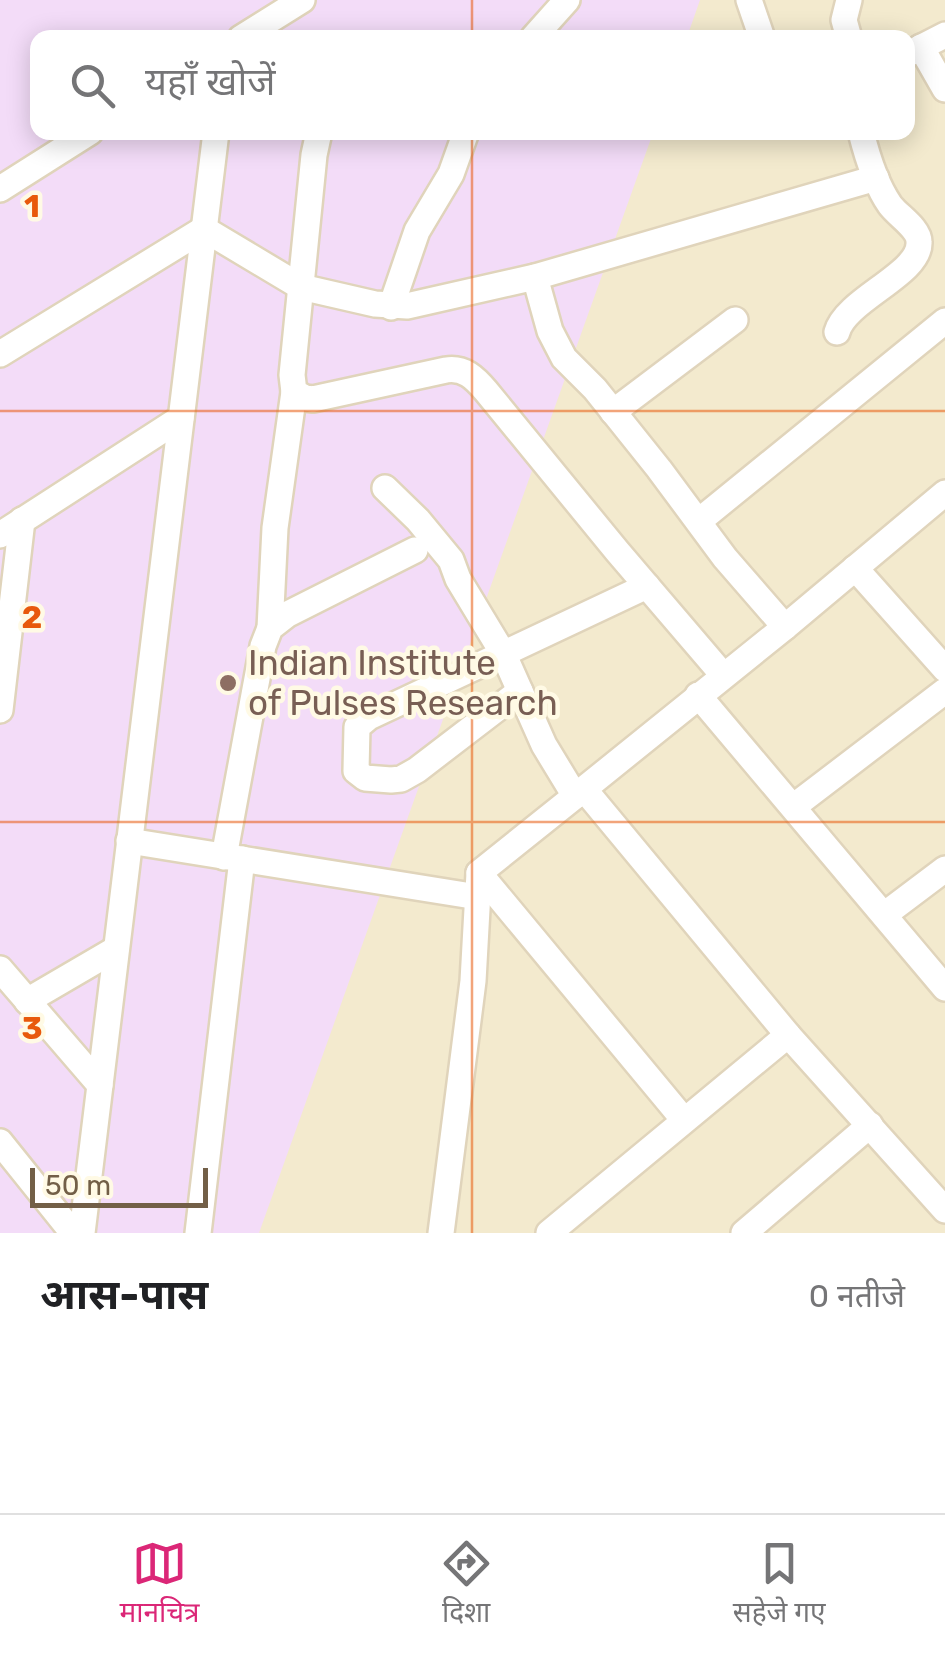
<!DOCTYPE html>
<html lang="hi">
<head>
<meta charset="utf-8">
<style>
	body { margin:0; font-family:Rubik,"Noto Sans Devanagari",sans-serif; background:#f2f2f2; color:#202124 }
	.scale { position:absolute; left:30px; bottom:25px; width:178px; box-sizing:border-box; padding-left:10px; border:5px solid #725f47; border-top:0; font-size:28px; line-height:35px; white-space:nowrap; color:#725f47; -webkit-text-stroke:8px #fffae5; paint-order:stroke }
	.list { margin:0; padding:0; list-style:none }
	h2 { display:flex; justify-content:space-between; align-items:center; height:130px; margin:0; padding:0 40px; font-size:42px }
	h2 small { font-size:32px; font-weight:400; color:#757577 }
	.icon { flex:none; width:55px; height:55px; fill:none; stroke:currentColor; stroke-width:2; stroke-linecap:round; stroke-linejoin:round }
	.map { position:relative; flex:none; width:945px; height:1233px; overflow:hidden }
	.search { position:absolute; background:#fff; box-shadow:0 5px 25px #0003; left:30px; right:30px; top:30px; height:110px; display:flex; align-items:center; gap:25px; box-sizing:border-box; padding:0 35px; border-radius:20px; color:#757577; font-size:38px }
	.sheet { height:280px; background:#fff }
	nav { display:flex; justify-content:space-around; align-items:center; box-sizing:border-box; height:140px; border-top:2px solid #e0e0e0; background:#fff; font-size:28px; color:#757577 }
	nav a { display:grid; justify-items:center; gap:5px }
	nav .on { color:#db2777 }
	.map>svg:first-child { display:block }
	.residential { fill:#f3eace }
	.education { fill:#f3dcf8 }
	.lines { fill:none; stroke-linecap:round; stroke-linejoin:round }
	.minor-casing { stroke:#e0d4bb; stroke-width:30 }
	.minor { stroke:#fff; stroke-width:25 }
	.grid { fill:none; stroke:#e8590c; stroke-width:2.5; stroke-opacity:0.55 }
	.education-dot { fill:#8d6e63; stroke:#fffae5; stroke-width:4 }
	.labels { text-anchor:middle; dominant-baseline:central; stroke-width:9; stroke-linejoin:round; paint-order:stroke }
	.education-label { font-size:35px; fill:#785e54; stroke:#fffae5; text-anchor:start }
	.grid-label { font-size:32px; text-anchor:middle; font-weight:bold; fill:#e8590c; stroke:#fffae5; stroke-width:9; stroke-linejoin:round; paint-order:stroke }
</style>
</head>
<body>
<div class="map">
<svg width="945" height="1233" viewBox="0 0 945 1233">
	<rect width="100%" height="100%" fill="#fcf7df"/>
	<polygon class="residential" points="395,0 945,0 945,1233 0,1233 188,133 908,132 908,38 335,37"/>
	<polygon class="education" points="0,0 700,0 687,37 38,38 38,132 653,133 259,1233 0,1233"/>
	<g class="lines">
		<g class="minor-casing">
			<g id="minor">
				<polyline points="749,0 762,38"/>
				<polyline points="849,0 844,20 849,38"/>
				<polyline points="241,38 302,0"/>
				<polyline points="533,38 567,0"/>
				<polyline points="921,47 945,89"/>
				<polyline points="908,54 945,35"/>
				<path d="M 319,132 L 314,155 L 292,375 L 294,392 L 305,398 L 313,399 L 446,370 C 464,367 475,378 486,391 L 617,551 L 723,675"/>
				<polyline points="0,189 90,132"/>
				<polyline points="535,277 550,331 564,358 595,389 659,469 725,558 785,627"/>
				<polyline points="391,307 417,231 451,174 466,132"/>
				<path d="M 837,332 C 846,299 921,274 919,242 C 919,228 898,216 890,205 C 876,185 867,156 861,132"/>
				<polyline points="0,354 204,229 301,287 375,304 407,306 535,277 876,178"/>
				<polyline points="613,412 735,320"/>
				<polyline points="385,488 418,520 451,560 458,579 504,655 544,745 575,796"/>
				<polyline points="699,521 945,321"/>
				<polyline points="0,535 181,418"/>
				<polyline points="855,568 945,669"/>
				<polyline points="270,628 275,528 294,392"/>
				<polyline points="520,691 417,770 401,779 391,780 365,778 356,771 357,727 369,717 647,586"/>
				<polyline points="698,695 945,988"/>
				<polyline points="0,710 22,520"/>
				<polyline points="584,789 785,627 945,493"/>
				<polyline points="793,807 945,691"/>
				<polyline points="129,841 478,897"/>
				<polyline points="224,857 263,646 270,628 288,614 415,550"/>
				<polyline points="479,873 684,1120"/>
				<polyline points="884,915 945,869"/>
				<polyline points="0,969 100,1085"/>
				<polyline points="27,1001 116,949"/>
				<polyline points="0,1142 73,1233"/>
				<polyline points="82,1233 216,132"/>
				<polyline points="198,1233 242,859"/>
				<polyline points="441,1233 473,981 479,873 584,789 788,1035"/>
				<polyline points="549,1233 788,1035 945,1210"/>
				<polyline points="744,1233 870,1125"/>
			</g>
		</g>
		<use href="#minor" class="minor"/>
	</g>
	<path class="grid" d="M 472,0 L 472,38M 472,132 L 472,1233M 0,411 L 945,411M 0,822 L 945,822"/>
	<circle class="education-dot" cx="228" cy="683" r="10"/>
	<g class="labels">
		<g class="education-label">
			<text x="248" y="663">Indian Institute<tspan x="248" dy="40">of Pulses Research</tspan></text>
		</g>
	</g>
	<g class="grid-label">
		<text x="32" y="217">1</text>
		<text x="32" y="628">2</text>
		<text x="32" y="1039">3</text>
	</g>
</svg>
<div class="scale">50 m</div>
<div class="search"><svg class="icon" aria-label="search" viewBox="0 0 24 24"><circle cx="10" cy="10" r="6"/><path d="M15 15l6 6"/></svg>यहाँ खोजें</div>
</div>
<section class="sheet">
<h2>आस-पास<small>0 नतीजे</small></h2>
<ul class="list">
</ul>
</section>
<nav>
<a class="on"><svg class="icon" aria-label="map" viewBox="0 0 24 24"><path d="M3 6l6-2 6 2 6-2v14l-6 2-6-2-6 2zM9 4v14M15 6v14"/></svg>मानचित्र</a>
<a><svg class="icon" aria-label="directions" viewBox="0 0 24 24"><path d="M12 3l9 9-9 9-9-9zM9 14v-3h6M13 9l2 2-2 2"/></svg>दिशा</a>
<a><svg class="icon" aria-label="saved" viewBox="0 0 24 24"><path d="M7 4h10v16l-5-4-5 4z"/></svg>सहेजे गए</a>
</nav>
</body>
</html>
